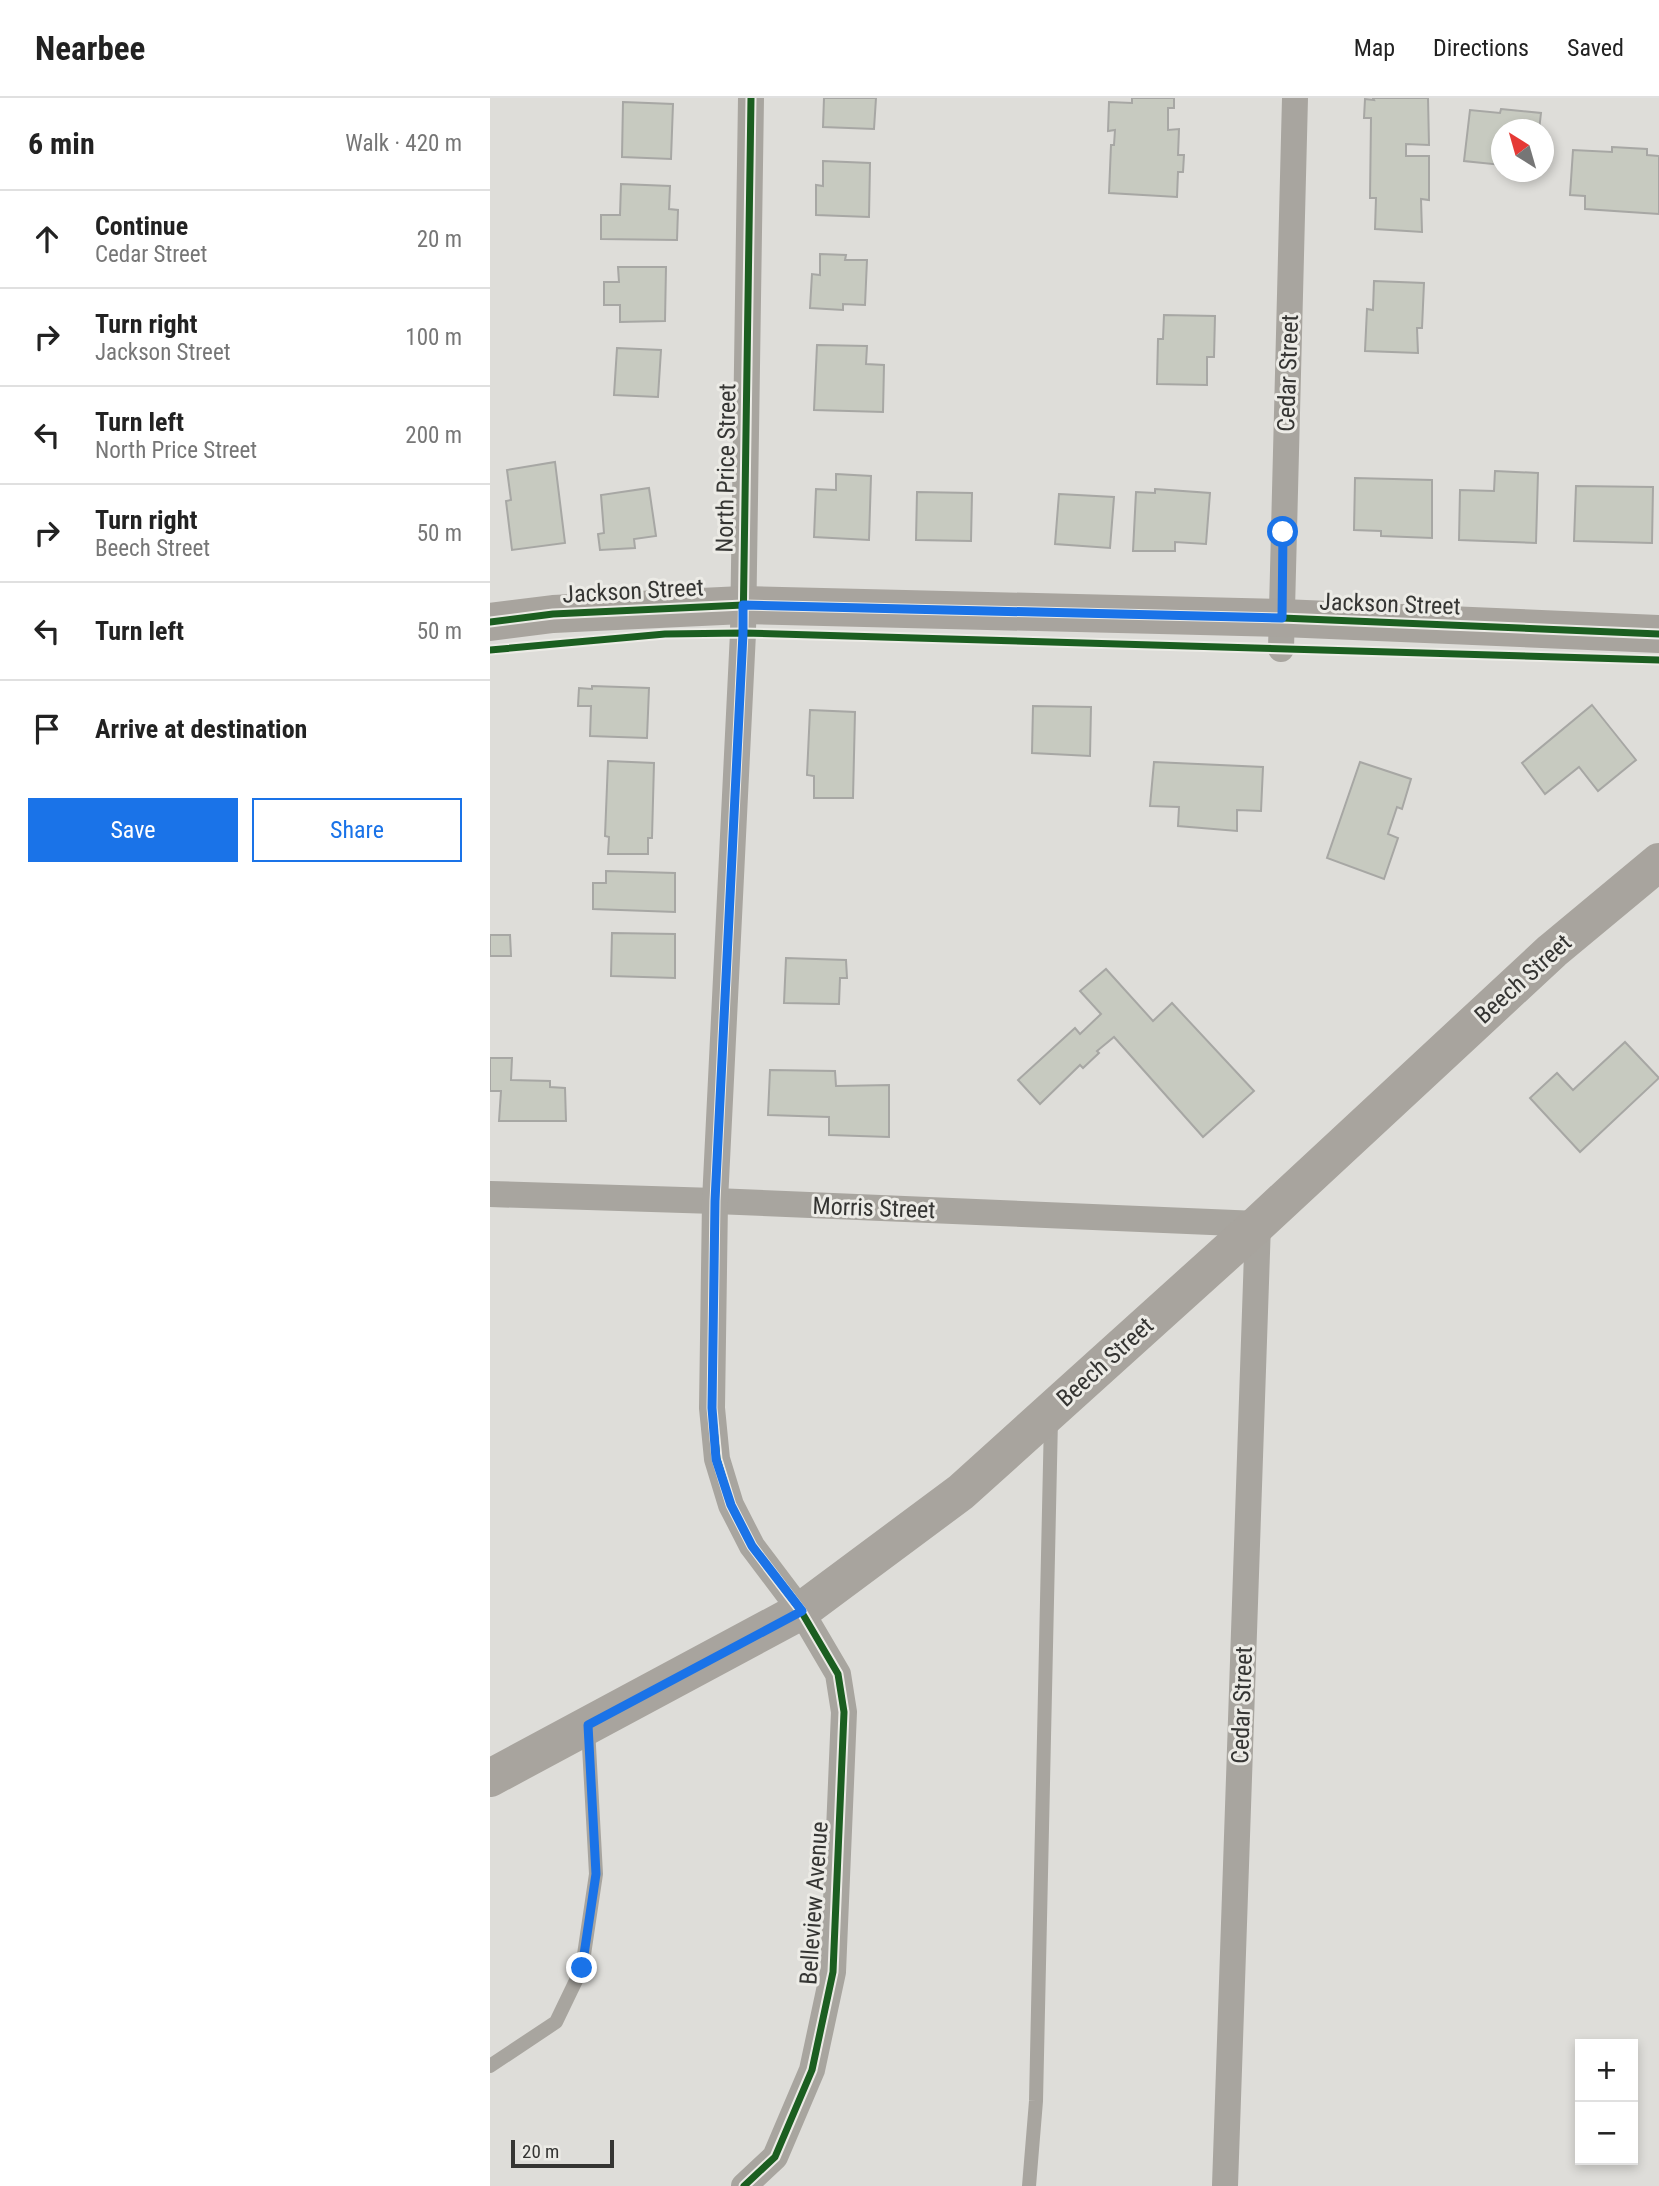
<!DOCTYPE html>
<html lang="en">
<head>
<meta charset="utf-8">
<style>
	body { margin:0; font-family:"Roboto Condensed",sans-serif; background:#f6f6f6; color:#222 }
	.controls { position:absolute; right:21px; bottom:21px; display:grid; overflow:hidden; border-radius:0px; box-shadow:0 4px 10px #0003 }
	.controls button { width:63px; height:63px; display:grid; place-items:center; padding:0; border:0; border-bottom:2px solid #e0e0e0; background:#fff; color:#222; font:35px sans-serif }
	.compass { position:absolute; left:1001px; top:21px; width:63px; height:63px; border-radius:50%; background:#fff; box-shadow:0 4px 10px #0003; rotate:323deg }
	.scale { position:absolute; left:21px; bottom:18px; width:103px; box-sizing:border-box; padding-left:7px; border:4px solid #353533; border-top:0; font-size:19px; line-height:24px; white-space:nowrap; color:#353533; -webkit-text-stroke:5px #ecebe6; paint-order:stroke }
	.stop { position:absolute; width:21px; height:21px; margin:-16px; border:5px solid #1a73e8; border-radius:50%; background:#fff }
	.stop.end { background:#1a73e8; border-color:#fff; box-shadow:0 2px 7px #0008 }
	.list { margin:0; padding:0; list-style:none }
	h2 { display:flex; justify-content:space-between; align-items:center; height:91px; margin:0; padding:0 28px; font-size:30px }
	h2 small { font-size:23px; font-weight:400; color:#767676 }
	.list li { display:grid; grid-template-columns:46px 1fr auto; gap:21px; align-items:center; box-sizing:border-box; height:98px; padding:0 28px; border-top:2px solid #e0e0e0 }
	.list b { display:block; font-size:26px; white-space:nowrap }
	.list p { margin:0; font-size:23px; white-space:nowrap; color:#767676 }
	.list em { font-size:23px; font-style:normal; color:#767676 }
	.actions { display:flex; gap:14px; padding:21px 28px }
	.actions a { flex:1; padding:16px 0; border:2px solid #1a73e8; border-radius:0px; text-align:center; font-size:24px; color:#1a73e8 }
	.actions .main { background:#1a73e8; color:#fff }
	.icon { flex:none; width:38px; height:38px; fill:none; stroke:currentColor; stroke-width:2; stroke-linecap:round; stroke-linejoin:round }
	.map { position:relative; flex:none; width:1169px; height:2088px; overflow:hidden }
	header { display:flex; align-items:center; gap:42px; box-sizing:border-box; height:98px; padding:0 35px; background:#fff; border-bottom:2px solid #e0e0e0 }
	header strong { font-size:33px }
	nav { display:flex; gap:38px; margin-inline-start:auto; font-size:24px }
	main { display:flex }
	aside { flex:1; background:#fff }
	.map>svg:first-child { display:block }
	.building { fill:#c7cac0; stroke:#a7a7a4; stroke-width:2 }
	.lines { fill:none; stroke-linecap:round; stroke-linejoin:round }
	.lane { stroke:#a8a59f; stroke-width:14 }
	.street { stroke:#a8a59f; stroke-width:26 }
	.secondary { stroke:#a8a49e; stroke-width:38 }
	.cycleway-casing { stroke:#ecebe6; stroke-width:11 }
	.cycleway { stroke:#1b5e20; stroke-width:7 }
	.route { stroke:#1a73e8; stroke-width:9 }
	.labels { text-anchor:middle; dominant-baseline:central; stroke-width:6; stroke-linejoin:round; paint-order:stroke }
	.street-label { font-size:24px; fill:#353533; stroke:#ecebe6 }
</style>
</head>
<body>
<header>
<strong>Nearbee</strong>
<nav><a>Map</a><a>Directions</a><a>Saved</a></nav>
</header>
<main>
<aside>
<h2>6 min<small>Walk · 420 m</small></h2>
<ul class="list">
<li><svg class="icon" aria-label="ahead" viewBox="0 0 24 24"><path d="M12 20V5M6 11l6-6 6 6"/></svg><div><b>Continue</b><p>Cedar Street</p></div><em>20 m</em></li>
<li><svg class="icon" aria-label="right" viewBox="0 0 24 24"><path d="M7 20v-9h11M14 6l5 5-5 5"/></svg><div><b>Turn right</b><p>Jackson Street</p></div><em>100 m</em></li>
<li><svg class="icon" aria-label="left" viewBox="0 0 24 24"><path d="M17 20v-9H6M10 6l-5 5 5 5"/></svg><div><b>Turn left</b><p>North Price Street</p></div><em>200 m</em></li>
<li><svg class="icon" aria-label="right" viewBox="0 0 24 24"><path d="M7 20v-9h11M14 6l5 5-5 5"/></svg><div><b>Turn right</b><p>Beech Street</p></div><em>50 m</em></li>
<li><svg class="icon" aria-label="left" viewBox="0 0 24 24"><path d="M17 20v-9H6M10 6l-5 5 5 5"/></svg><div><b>Turn left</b></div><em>50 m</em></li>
<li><svg class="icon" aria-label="arrive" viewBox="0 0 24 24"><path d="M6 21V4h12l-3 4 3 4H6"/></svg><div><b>Arrive at destination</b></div></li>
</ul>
<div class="actions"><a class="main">Save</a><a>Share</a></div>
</aside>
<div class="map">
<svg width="1169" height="2088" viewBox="0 0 1169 2088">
	<rect width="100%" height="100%" fill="#deddd9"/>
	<g class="building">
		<polygon points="334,0 386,0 384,31 333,29"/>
		<polygon points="642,0 684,0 684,10 678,10 678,32 689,31 688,57 694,57 693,74 688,74 687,99 619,95 621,47 624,47 625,32 618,33 619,4 642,5"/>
		<polygon points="883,0 938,0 939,47 916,46 916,58 939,58 939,102 931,101 932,134 885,131 886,100 880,100 881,20 874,20 875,1 884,2"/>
		<polygon points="133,4 183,6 181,61 132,59"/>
		<polygon points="1011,11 1051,15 1049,32 1012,32 1012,67 974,63 980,12 1010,15"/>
		<polygon points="1122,49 1157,51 1157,57 1169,58 1169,116 1095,111 1095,98 1080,97 1083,52 1122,54"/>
		<polygon points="333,63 380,65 379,119 326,117 326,87 333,88"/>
		<polygon points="131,86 180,88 179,111 188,112 187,142 111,141 111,117 130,117"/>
		<polygon points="330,156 356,157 355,162 377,162 375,207 353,206 353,212 320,210 322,176 330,177"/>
		<polygon points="128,169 176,169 175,223 130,224 130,207 114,207 114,184 129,184"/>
		<polygon points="884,183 934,185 932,230 927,230 928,255 875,253 877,211 883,212"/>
		<polygon points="674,217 725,218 724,259 717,259 717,287 667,286 668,241 673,241"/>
		<polygon points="327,247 377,248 376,266 394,267 393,314 324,312"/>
		<polygon points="127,250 171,252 168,299 124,297"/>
		<polygon points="65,364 75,445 22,452 16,403 21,402 17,372"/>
		<polygon points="1005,373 1048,375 1046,445 969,442 970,392 1004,393"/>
		<polygon points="346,376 381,378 379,442 324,439 326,391 346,392"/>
		<polygon points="865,380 942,382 942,440 891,438 891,433 864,432"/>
		<polygon points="1086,388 1163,389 1162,445 1084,443"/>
		<polygon points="159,390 166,438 144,441 145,450 110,452 108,436 114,435 111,397"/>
		<polygon points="665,391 720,395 716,446 685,444 685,453 643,453 646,394 665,395"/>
		<polygon points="427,394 482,395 481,443 426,442"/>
		<polygon points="569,396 624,399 620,450 565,446"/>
		<polygon points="102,588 159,590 157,640 100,638 101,608 88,608 89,590 102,591"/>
		<polygon points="1102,607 1146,662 1108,693 1089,669 1055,696 1032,665"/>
		<polygon points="543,608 601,609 600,658 542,655"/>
		<polygon points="320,612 365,614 363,700 324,700 324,678 317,677"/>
		<polygon points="118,663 164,665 162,740 158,740 158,756 118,756 119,739 115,738"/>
		<polygon points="664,664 773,669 771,713 747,712 747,733 688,728 689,709 660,708"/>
		<polygon points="870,664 921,681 912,711 907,709 898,736 908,740 894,781 837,760"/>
		<polygon points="116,773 185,775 185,814 103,811 103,785 116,785"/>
		<polygon points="122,835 185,836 185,880 121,878"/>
		<polygon points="0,837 20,837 21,858 0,858"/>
		<polygon points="296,860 356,862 357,880 350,880 349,906 294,905"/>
		<polygon points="616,871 663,923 682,905 764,993 713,1039 624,939 607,953 609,955 593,970 590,967 550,1006 528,982 585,930 590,936 611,916 590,893"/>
		<polygon points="1135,944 1169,980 1090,1054 1040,1000 1067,975 1083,992"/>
		<polygon points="0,960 22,960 21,982 60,983 60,989 75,990 76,1023 9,1023 11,993 0,993"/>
		<polygon points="280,972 345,973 346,988 399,987 399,1039 339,1037 339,1019 278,1017"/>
	</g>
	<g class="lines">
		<g class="lane">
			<polyline points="0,1968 66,1924 92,1870 106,1776 98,1630"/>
			<polyline points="539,2088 546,2003 561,1321"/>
		</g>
		<g class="street">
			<polyline points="791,551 805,0"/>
			<polyline points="0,1096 225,1103 768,1126 735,2088"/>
			<polyline points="254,2088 285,2059 322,1972 343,1874 354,1614 348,1576 311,1513 262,1448 241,1407 227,1361 222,1310 225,1103 253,535 261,0"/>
		</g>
		<g class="secondary">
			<polyline points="0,524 63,516 253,507 792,520 1169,536"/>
			<polyline points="0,1680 311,1513 471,1394 768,1126 1062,853 1169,764"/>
		</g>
		<g class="cycleway-casing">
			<g id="cycleway">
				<polyline points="0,524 63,516 253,507 792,520 1169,536"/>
				<polyline points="0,552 175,536 253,535 1169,562"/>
				<polyline points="254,2088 285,2059 322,1972 343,1874 354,1614 348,1576 311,1513 262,1448 241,1407 227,1361 222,1310 225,1103 253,535 261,0"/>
			</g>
		</g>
		<use href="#cycleway" class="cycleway"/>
	</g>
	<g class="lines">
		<polyline class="route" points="92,1870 106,1776 98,1627 312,1513 262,1448 241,1407 226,1361 222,1310 225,1103 253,535 253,507 792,520 793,434"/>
	</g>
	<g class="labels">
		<g class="street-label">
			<text transform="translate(798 275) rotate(-88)">Cedar Street</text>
			<text transform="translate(236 370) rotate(-89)">North Price Street</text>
			<text transform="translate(143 493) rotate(-3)">Jackson Street</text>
			<text transform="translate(900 506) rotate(2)">Jackson Street</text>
			<text transform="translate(1033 881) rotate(-42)">Beech Street</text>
			<text transform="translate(384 1110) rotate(2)">Morris Street</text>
			<text transform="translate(615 1264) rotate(-42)">Beech Street</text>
			<text transform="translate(752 1607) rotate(-88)">Cedar Street</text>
			<text transform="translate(324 1805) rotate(-86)">Belleview Avenue</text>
		</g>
	</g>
</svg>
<div class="controls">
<button>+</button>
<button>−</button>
</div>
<svg class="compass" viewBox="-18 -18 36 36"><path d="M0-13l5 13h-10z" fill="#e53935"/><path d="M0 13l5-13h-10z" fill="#767676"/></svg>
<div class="scale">20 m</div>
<div class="stop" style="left:793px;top:434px"></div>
<div class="stop end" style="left:92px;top:1870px"></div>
</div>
</main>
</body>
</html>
